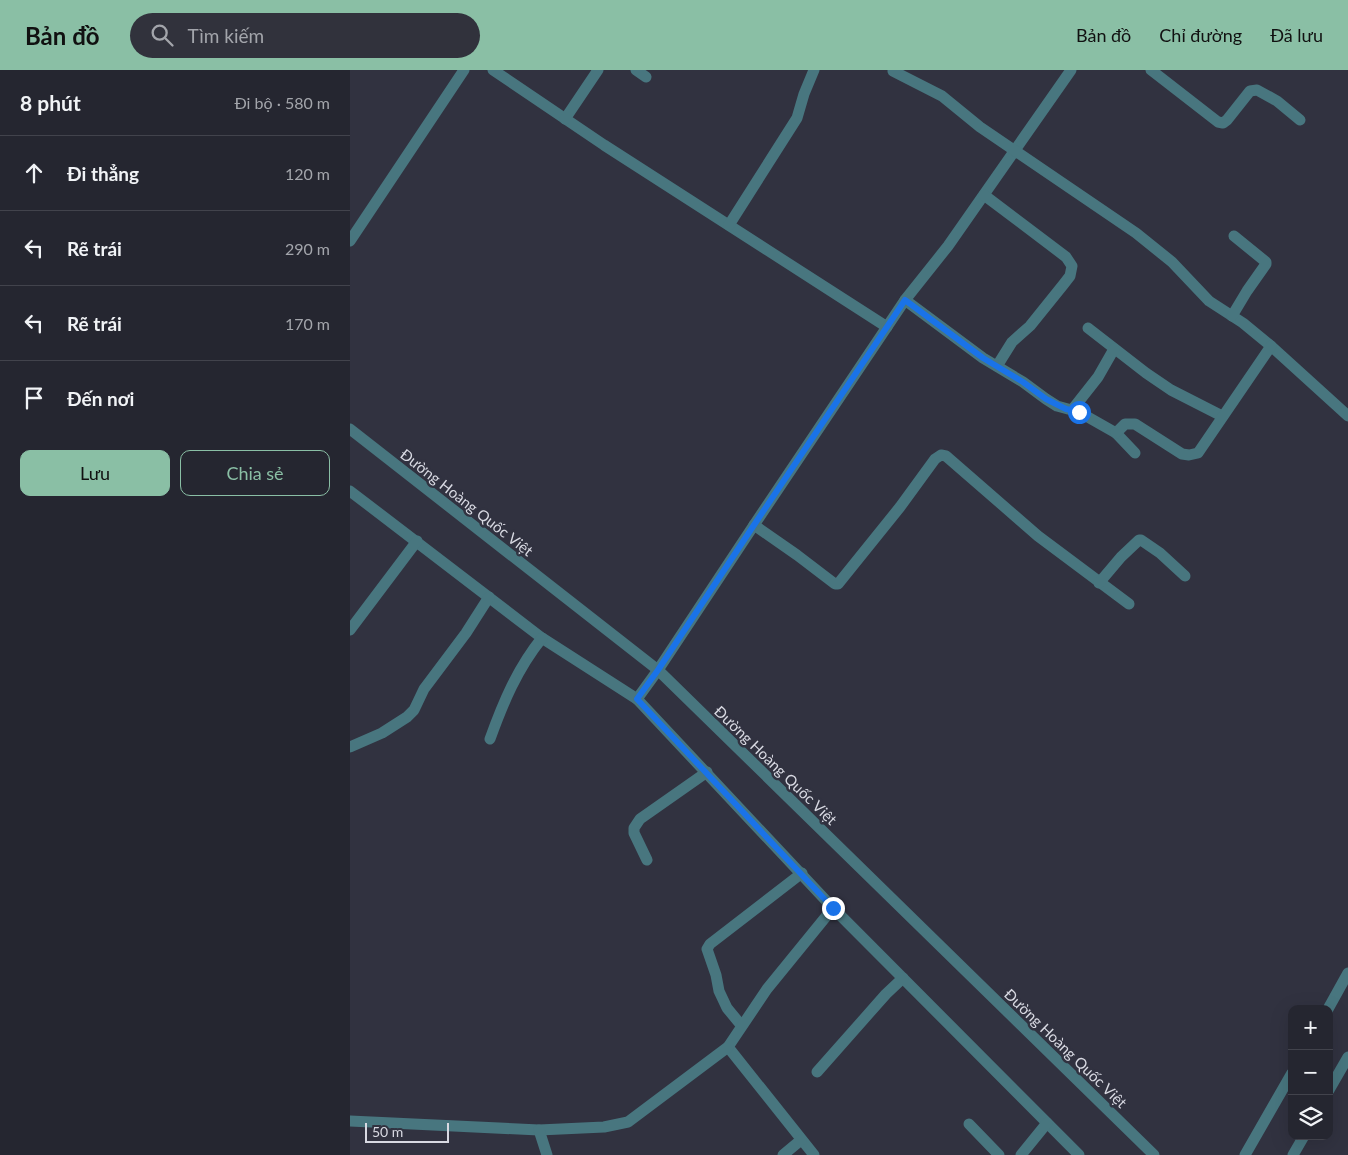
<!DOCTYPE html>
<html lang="vi">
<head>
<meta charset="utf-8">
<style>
	body { margin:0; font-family:Lato,sans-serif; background:#31323c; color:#f1f3f6 }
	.controls { position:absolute; right:15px; bottom:15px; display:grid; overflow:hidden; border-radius:10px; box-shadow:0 5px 20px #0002 }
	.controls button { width:45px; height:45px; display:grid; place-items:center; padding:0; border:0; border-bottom:1px solid #42434c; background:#252630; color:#f1f3f6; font:25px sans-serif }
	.scale { position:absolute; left:15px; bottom:12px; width:84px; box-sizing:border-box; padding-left:5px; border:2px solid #d8d9e2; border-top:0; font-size:14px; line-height:18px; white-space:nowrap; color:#d8d9e2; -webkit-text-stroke:4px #313240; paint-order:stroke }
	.stop { position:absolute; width:15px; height:15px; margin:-11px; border:4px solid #1a73e8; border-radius:50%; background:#fff }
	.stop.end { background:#1a73e8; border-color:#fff; box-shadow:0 1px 5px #0008 }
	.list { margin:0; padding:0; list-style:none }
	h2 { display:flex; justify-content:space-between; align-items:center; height:65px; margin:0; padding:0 20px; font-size:21px }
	h2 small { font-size:16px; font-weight:400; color:#a3a5ab }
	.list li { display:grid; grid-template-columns:32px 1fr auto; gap:15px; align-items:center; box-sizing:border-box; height:75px; padding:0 20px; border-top:1px solid #42434c }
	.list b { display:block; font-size:19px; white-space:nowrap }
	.list em { font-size:16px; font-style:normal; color:#a3a5ab }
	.actions { display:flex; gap:10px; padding:15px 20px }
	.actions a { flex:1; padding:11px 0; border:1px solid #8abfa5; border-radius:10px; text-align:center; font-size:18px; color:#8abfa5 }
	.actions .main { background:#8abfa5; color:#111 }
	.icon { flex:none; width:28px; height:28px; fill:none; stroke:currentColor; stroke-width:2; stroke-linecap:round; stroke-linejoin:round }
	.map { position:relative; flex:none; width:998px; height:1085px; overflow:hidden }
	header { display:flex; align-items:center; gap:30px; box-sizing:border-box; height:70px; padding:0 25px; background:#8abfa5; color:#111 }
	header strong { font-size:24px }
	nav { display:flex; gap:28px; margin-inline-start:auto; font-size:18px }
	.search { width:350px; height:45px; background:#31323c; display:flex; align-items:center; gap:12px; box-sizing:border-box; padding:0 18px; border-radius:28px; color:#a3a5ab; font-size:19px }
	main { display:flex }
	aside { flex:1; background:#252630 }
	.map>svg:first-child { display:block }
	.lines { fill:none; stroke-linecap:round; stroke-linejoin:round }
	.minor { stroke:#48767f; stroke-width:11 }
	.route { stroke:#1a73e8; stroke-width:6 }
	.labels { text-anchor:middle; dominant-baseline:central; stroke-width:5; stroke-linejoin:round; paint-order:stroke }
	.street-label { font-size:15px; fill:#d8d9e2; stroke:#313240 }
</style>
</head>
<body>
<header>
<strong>Bản đồ</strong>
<div class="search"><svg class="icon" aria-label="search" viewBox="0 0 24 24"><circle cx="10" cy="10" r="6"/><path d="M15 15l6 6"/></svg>Tìm kiếm</div>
<nav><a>Bản đồ</a><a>Chỉ đường</a><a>Đã lưu</a></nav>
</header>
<main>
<aside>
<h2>8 phút<small>Đi bộ · 580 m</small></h2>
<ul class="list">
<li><svg class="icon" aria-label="ahead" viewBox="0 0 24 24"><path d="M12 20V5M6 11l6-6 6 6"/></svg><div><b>Đi thẳng</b></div><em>120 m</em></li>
<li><svg class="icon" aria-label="left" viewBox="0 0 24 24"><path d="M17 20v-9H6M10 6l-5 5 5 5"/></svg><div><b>Rẽ trái</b></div><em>290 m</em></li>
<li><svg class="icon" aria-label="left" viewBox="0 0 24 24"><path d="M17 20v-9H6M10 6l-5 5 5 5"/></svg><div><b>Rẽ trái</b></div><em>170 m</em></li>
<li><svg class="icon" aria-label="arrive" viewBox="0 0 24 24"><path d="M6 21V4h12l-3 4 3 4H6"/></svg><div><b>Đến nơi</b></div></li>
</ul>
<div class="actions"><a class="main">Lưu</a><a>Chia sẻ</a></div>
</aside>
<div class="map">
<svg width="998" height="1085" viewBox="0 0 998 1085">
	<rect width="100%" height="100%" fill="#313240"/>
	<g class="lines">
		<g class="minor">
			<polyline points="143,0 254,75 537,257"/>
			<polyline points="286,0 296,7"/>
			<polyline points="721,0 598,176 555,230 404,455 308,600 287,629 483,838 729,1085"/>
			<polyline points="801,0 868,52 873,53 877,50 900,21 907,20 927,31 950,50"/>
			<polyline points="543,1 592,26 630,57 786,163 822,192 859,231 893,253 921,276 998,346"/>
			<polyline points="215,49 248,0"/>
			<polyline points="634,125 716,187 722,196 720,206 713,215 680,256 662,272 647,296"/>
			<polyline points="379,155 447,48 454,24 464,0"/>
			<polyline points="0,171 114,0"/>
			<polyline points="555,230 633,288 673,312 696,329 707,336 729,342 766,363 785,383"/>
			<polyline points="882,246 897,221 916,194 916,192 884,166"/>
			<polyline points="738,258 796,303 821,320 872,346"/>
			<polyline points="722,340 748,307 764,279"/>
			<polyline points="0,359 308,600 804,1085"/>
			<polyline points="766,363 775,354 785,354 832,384 839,385 848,383 921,276"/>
			<polyline points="0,421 192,568 287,629"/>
			<polyline points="404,455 447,485 485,514 488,514 550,437 585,389 591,385 596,386 688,466 779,534"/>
			<polyline points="749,513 771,487 789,470 791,470 810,483 835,506"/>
			<polyline points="0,560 67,471"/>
			<path d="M 140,669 C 153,633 167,599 192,568"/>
			<polyline points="0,677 32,663 57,647 64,640 74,619 116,563 139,527"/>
			<polyline points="297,790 284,763 284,758 290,749 357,702"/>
			<polyline points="978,939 998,903"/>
			<polyline points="391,955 377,938 369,921 366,905 357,879 360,874 452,803"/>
			<polyline points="378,977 464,1085"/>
			<polyline points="467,1002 536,924 553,908"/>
			<polyline points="979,1020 998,987"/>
			<polyline points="0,1051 189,1060 254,1057 278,1052 378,977 417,919 483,838"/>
			<polyline points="619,1054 649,1085"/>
			<polyline points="189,1060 197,1085"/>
			<polyline points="433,1085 451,1070"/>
			<polyline points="671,1085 697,1053"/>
			<polyline points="895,1085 942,1003"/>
			<polyline points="943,1085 954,1066"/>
		</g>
	</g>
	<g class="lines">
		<polyline class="route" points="483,838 287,629 308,600 404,455 555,230 633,288 673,312 696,329 716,339 729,342"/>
	</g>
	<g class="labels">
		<g class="street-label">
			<text transform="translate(117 432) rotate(38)">Đường Hoàng Quốc Việt</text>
			<text transform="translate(426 695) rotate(44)">Đường Hoàng Quốc Việt</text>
			<text transform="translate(716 978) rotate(44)">Đường Hoàng Quốc Việt</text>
		</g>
	</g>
</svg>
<div class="controls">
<button>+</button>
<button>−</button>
<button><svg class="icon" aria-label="layers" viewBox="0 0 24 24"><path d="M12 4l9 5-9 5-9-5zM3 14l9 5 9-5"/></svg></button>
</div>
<div class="scale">50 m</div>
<div class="stop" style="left:729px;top:342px"></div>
<div class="stop end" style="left:483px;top:838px"></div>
</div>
</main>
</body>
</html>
